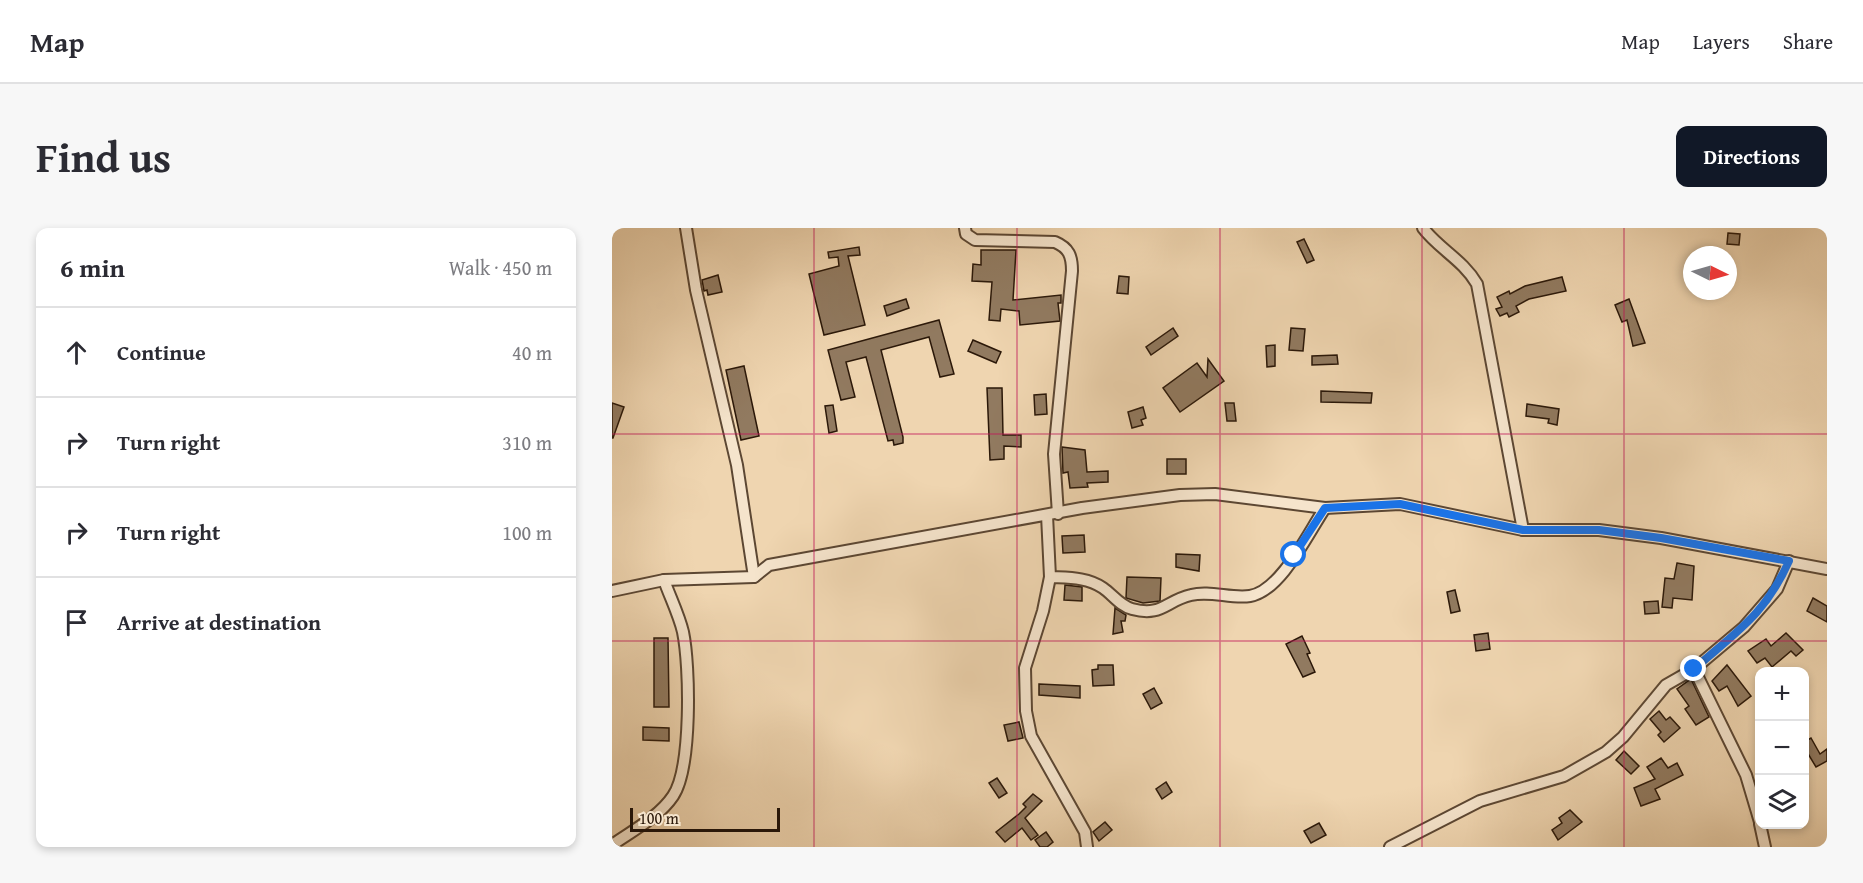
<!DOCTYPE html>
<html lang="en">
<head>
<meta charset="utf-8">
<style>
	body { margin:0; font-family:"Gentium Book Plus",serif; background:#f7f7f7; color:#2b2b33 }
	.controls { position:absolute; right:18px; bottom:18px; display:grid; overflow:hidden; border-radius:12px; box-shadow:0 3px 9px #0003 }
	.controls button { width:54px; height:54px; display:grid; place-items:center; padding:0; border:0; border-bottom:2px solid #e1e1e2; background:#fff; color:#2b2b33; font:30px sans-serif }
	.compass { position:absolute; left:1071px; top:18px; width:54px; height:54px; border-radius:50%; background:#fff; box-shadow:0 3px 9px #0003; rotate:95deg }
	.scale { position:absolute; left:18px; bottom:15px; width:150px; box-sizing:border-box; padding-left:6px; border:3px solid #2b1809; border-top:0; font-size:16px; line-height:21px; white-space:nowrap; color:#2b1809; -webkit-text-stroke:4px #f5e4cc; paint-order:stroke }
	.stop { position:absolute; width:18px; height:18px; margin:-14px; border:4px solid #1a73e8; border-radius:50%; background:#fff }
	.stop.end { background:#1a73e8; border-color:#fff; box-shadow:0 2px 6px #0008 }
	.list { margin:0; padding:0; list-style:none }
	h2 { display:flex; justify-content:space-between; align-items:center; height:78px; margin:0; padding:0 24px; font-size:26px }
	h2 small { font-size:20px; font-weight:400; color:#7c7c81 }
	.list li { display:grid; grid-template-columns:39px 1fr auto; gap:18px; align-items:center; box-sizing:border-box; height:90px; padding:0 24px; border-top:2px solid #e1e1e2 }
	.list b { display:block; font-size:22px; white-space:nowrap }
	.list em { font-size:20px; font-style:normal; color:#7c7c81 }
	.icon { flex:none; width:33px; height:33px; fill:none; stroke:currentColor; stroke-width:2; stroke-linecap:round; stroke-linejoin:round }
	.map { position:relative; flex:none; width:1215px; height:619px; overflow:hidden; border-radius:12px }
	header { display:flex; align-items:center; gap:36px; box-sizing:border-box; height:84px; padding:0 30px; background:#fff; border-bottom:2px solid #e1e1e2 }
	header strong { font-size:28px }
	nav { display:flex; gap:33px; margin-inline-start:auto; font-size:21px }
	.intro { display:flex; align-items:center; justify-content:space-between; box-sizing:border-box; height:144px; padding:0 36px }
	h1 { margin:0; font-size:42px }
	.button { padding:15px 27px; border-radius:12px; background:#111827; color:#fff; font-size:21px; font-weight:700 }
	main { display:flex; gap:36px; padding:0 36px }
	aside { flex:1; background:#fff; border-radius:12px; box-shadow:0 3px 9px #0003 }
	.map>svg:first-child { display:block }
	.building { fill:#917a60; stroke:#2b1809; stroke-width:1.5 }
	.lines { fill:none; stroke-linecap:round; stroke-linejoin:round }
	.minor-casing { stroke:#5c4733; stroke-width:14 }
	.minor { stroke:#f5e4cc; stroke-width:10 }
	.route { stroke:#1a73e8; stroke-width:8 }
	.grid { fill:none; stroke:#c2185b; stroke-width:1.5; stroke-opacity:0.55 }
</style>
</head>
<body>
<header>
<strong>Map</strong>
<nav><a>Map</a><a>Layers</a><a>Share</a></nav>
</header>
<div class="intro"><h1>Find us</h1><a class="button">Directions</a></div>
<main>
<aside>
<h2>6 min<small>Walk · 450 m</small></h2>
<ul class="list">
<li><svg class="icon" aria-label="ahead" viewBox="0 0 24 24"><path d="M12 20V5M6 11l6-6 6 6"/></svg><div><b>Continue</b></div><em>40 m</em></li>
<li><svg class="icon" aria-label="right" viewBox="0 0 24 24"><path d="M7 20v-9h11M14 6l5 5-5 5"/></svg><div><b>Turn right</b></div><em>310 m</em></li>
<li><svg class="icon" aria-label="right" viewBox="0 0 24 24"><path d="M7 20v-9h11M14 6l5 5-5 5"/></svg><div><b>Turn right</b></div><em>100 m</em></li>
<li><svg class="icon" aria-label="arrive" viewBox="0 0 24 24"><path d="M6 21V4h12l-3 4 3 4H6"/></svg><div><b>Arrive at destination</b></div></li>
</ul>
</aside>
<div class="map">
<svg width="1215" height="619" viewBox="0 0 1215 619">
	<rect width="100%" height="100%" fill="#efd5b0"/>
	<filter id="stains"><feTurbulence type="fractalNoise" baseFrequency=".00333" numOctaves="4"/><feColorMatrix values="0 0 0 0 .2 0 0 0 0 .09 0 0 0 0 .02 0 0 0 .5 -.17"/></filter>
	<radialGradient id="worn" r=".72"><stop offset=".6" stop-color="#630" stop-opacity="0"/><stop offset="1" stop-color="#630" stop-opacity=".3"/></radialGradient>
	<g class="building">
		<polygon points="1116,5 1128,6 1127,17 1115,16"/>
		<polygon points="692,11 702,32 695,35 685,14"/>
		<polygon points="247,19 248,27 236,28 253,97 212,107 197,46 227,38 226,29 217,30 216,24"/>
		<polygon points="369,22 404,22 401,72 449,67 449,75 446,75 448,93 408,97 407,83 389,81 388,93 377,92 380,54 360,53 361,36 369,37"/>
		<polygon points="106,47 110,64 96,67 95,62 92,63 90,52"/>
		<polygon points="507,48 517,49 516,66 505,65"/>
		<polygon points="950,49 954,63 917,71 904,78 907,84 897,89 895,85 888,88 884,81 890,79 885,69 897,63 898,66 913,58"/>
		<polygon points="294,71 297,80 275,88 272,78"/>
		<polygon points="1017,71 1033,115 1021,118 1015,92 1010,94 1003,77"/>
		<polygon points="327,92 342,146 328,149 317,109 269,122 291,209 291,215 282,217 281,212 276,213 254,129 234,134 243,169 229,172 216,122"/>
		<polygon points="561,100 566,108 539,127 534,119"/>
		<polygon points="679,100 693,101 691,123 677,122"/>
		<polygon points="361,112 389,124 384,135 356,123"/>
		<polygon points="663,117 663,138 655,139 654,118"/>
		<polygon points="725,127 726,136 700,137 700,128"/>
		<polygon points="596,131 612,153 568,184 551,160 585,135 595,149"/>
		<polygon points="132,138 147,208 129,212 114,142"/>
		<polygon points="375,160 390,160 391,207 409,207 409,219 392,218 392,231 378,232"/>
		<polygon points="709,163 760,165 759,175 709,174"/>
		<polygon points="434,166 435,186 423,187 422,167"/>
		<polygon points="0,175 12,179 1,210 0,210"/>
		<polygon points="613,175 622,175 624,193 615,193"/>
		<polygon points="915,176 947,181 945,197 936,195 937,191 914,188"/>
		<polygon points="221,177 225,203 217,205 213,178"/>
		<polygon points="531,179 534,190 529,192 531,197 520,200 516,184"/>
		<polygon points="450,219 473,222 475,244 496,243 496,254 475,255 476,259 458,260 456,244 451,245"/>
		<rect x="555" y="231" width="19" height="15"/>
		<polygon points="472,307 473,324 451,325 450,308"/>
		<polygon points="564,326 588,327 587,343 564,339"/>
		<polygon points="1065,335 1082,338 1080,372 1061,370 1060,380 1050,379 1053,350 1062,351"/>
		<polygon points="515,349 549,350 548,373 531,375 514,370"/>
		<polygon points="453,357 470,359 470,373 452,372"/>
		<polygon points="843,362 848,383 839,385 835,364"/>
		<polygon points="1201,370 1215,378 1215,394 1195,383"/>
		<polygon points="1046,373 1047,385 1033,386 1032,374"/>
		<polygon points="503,380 514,387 513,393 509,393 511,404 501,406"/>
		<polygon points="876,405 878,421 864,423 862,407"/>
		<polygon points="1174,405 1191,422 1184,428 1179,423 1160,439 1153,430 1145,435 1136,423 1154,411 1159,418"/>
		<polygon points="690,408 698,425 695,426 703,444 691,449 674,416"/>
		<polygon points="42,410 56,410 57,479 42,479"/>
		<polygon points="486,437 501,437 502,457 481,458 480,442 486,441"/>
		<polygon points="1115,437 1139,468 1126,478 1115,458 1107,463 1100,453"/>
		<polygon points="1079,451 1097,489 1084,497 1073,481 1077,478 1065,461"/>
		<polygon points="427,456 468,458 468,470 427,467"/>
		<polygon points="542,460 550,475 539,481 531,466"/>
		<polygon points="1047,483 1054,492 1058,489 1068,500 1052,514 1046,507 1049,504 1038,491"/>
		<polygon points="407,494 411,510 396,513 392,497"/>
		<polygon points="31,499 57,500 57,513 31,512"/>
		<polygon points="1199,510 1208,526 1215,521 1215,533 1204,539 1192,519 1192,514"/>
		<polygon points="1012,523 1027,538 1019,546 1004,532"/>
		<polygon points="1049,530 1056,540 1065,535 1071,547 1043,561 1048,571 1029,578 1022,560 1043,551 1035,539"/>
		<polygon points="385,550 395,565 387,570 377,555"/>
		<polygon points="554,554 560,564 550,571 544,561"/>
		<polygon points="421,566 430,573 413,590 426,607 419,612 410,600 393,614 384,604 407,586 414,579 411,576"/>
		<polygon points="958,582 970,594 946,612 940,602 950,595 947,590"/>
		<polygon points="493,594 500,602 487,613 481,604"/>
		<polygon points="707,595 714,607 699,615 692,603"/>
		<polygon points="434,604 441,614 435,619 428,619 423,612"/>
	</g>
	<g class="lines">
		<g class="minor-casing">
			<g id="minor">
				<polyline points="74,0 84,62 125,237 142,349"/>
				<path d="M 353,0 L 354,6 L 363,12 L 443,14 C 457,20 460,28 460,43 L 442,226 L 446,286"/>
				<path d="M 811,0 C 827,21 851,32 865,56 L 911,302"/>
				<polyline points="435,287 438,349 431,383 413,440 414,483 419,508 473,604 475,619"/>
				<path d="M 438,349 C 456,350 475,349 491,360 C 500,366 508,378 520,381 C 550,389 553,373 579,367 C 598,362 619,371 638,368 C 669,363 696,305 713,280"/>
				<polyline points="0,363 52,352 142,349 157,337 470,280 568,267 603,266 713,280 788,276 911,302 987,302 1049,310 1215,341"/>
				<polyline points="1082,441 1134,547 1148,594"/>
				<polyline points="1148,596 1153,619"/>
				<path d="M 0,617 C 20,603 47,589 61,568 C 80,540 78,438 71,404 C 67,387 58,369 52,352"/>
				<polyline points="778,619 868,573 952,548 994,524 1011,509 1054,457 1082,441 1132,399 1165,361 1177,333"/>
			</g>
		</g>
		<use href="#minor" class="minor"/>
	</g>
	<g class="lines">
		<path class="route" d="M 682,327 L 713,280 L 788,276 L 911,302 L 987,302 L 1049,310 L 1177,333 C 1153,387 1124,404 1082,441"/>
	</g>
	<path class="grid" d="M 202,0 L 202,619M 405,0 L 405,619M 608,0 L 608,619M 810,0 L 810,619M 1012,0 L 1012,619M 0,206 L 1215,206M 0,413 L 1215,413"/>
	<rect width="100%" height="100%" filter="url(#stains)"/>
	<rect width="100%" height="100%" fill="url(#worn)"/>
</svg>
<div class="controls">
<button>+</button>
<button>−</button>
<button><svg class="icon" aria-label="layers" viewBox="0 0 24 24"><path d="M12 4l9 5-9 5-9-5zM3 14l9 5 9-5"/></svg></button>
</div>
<svg class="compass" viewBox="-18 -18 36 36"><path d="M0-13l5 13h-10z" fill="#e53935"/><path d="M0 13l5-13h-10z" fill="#7c7c81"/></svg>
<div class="scale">100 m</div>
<div class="stop" style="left:682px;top:327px"></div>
<div class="stop end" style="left:1082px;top:441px"></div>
</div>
</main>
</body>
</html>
